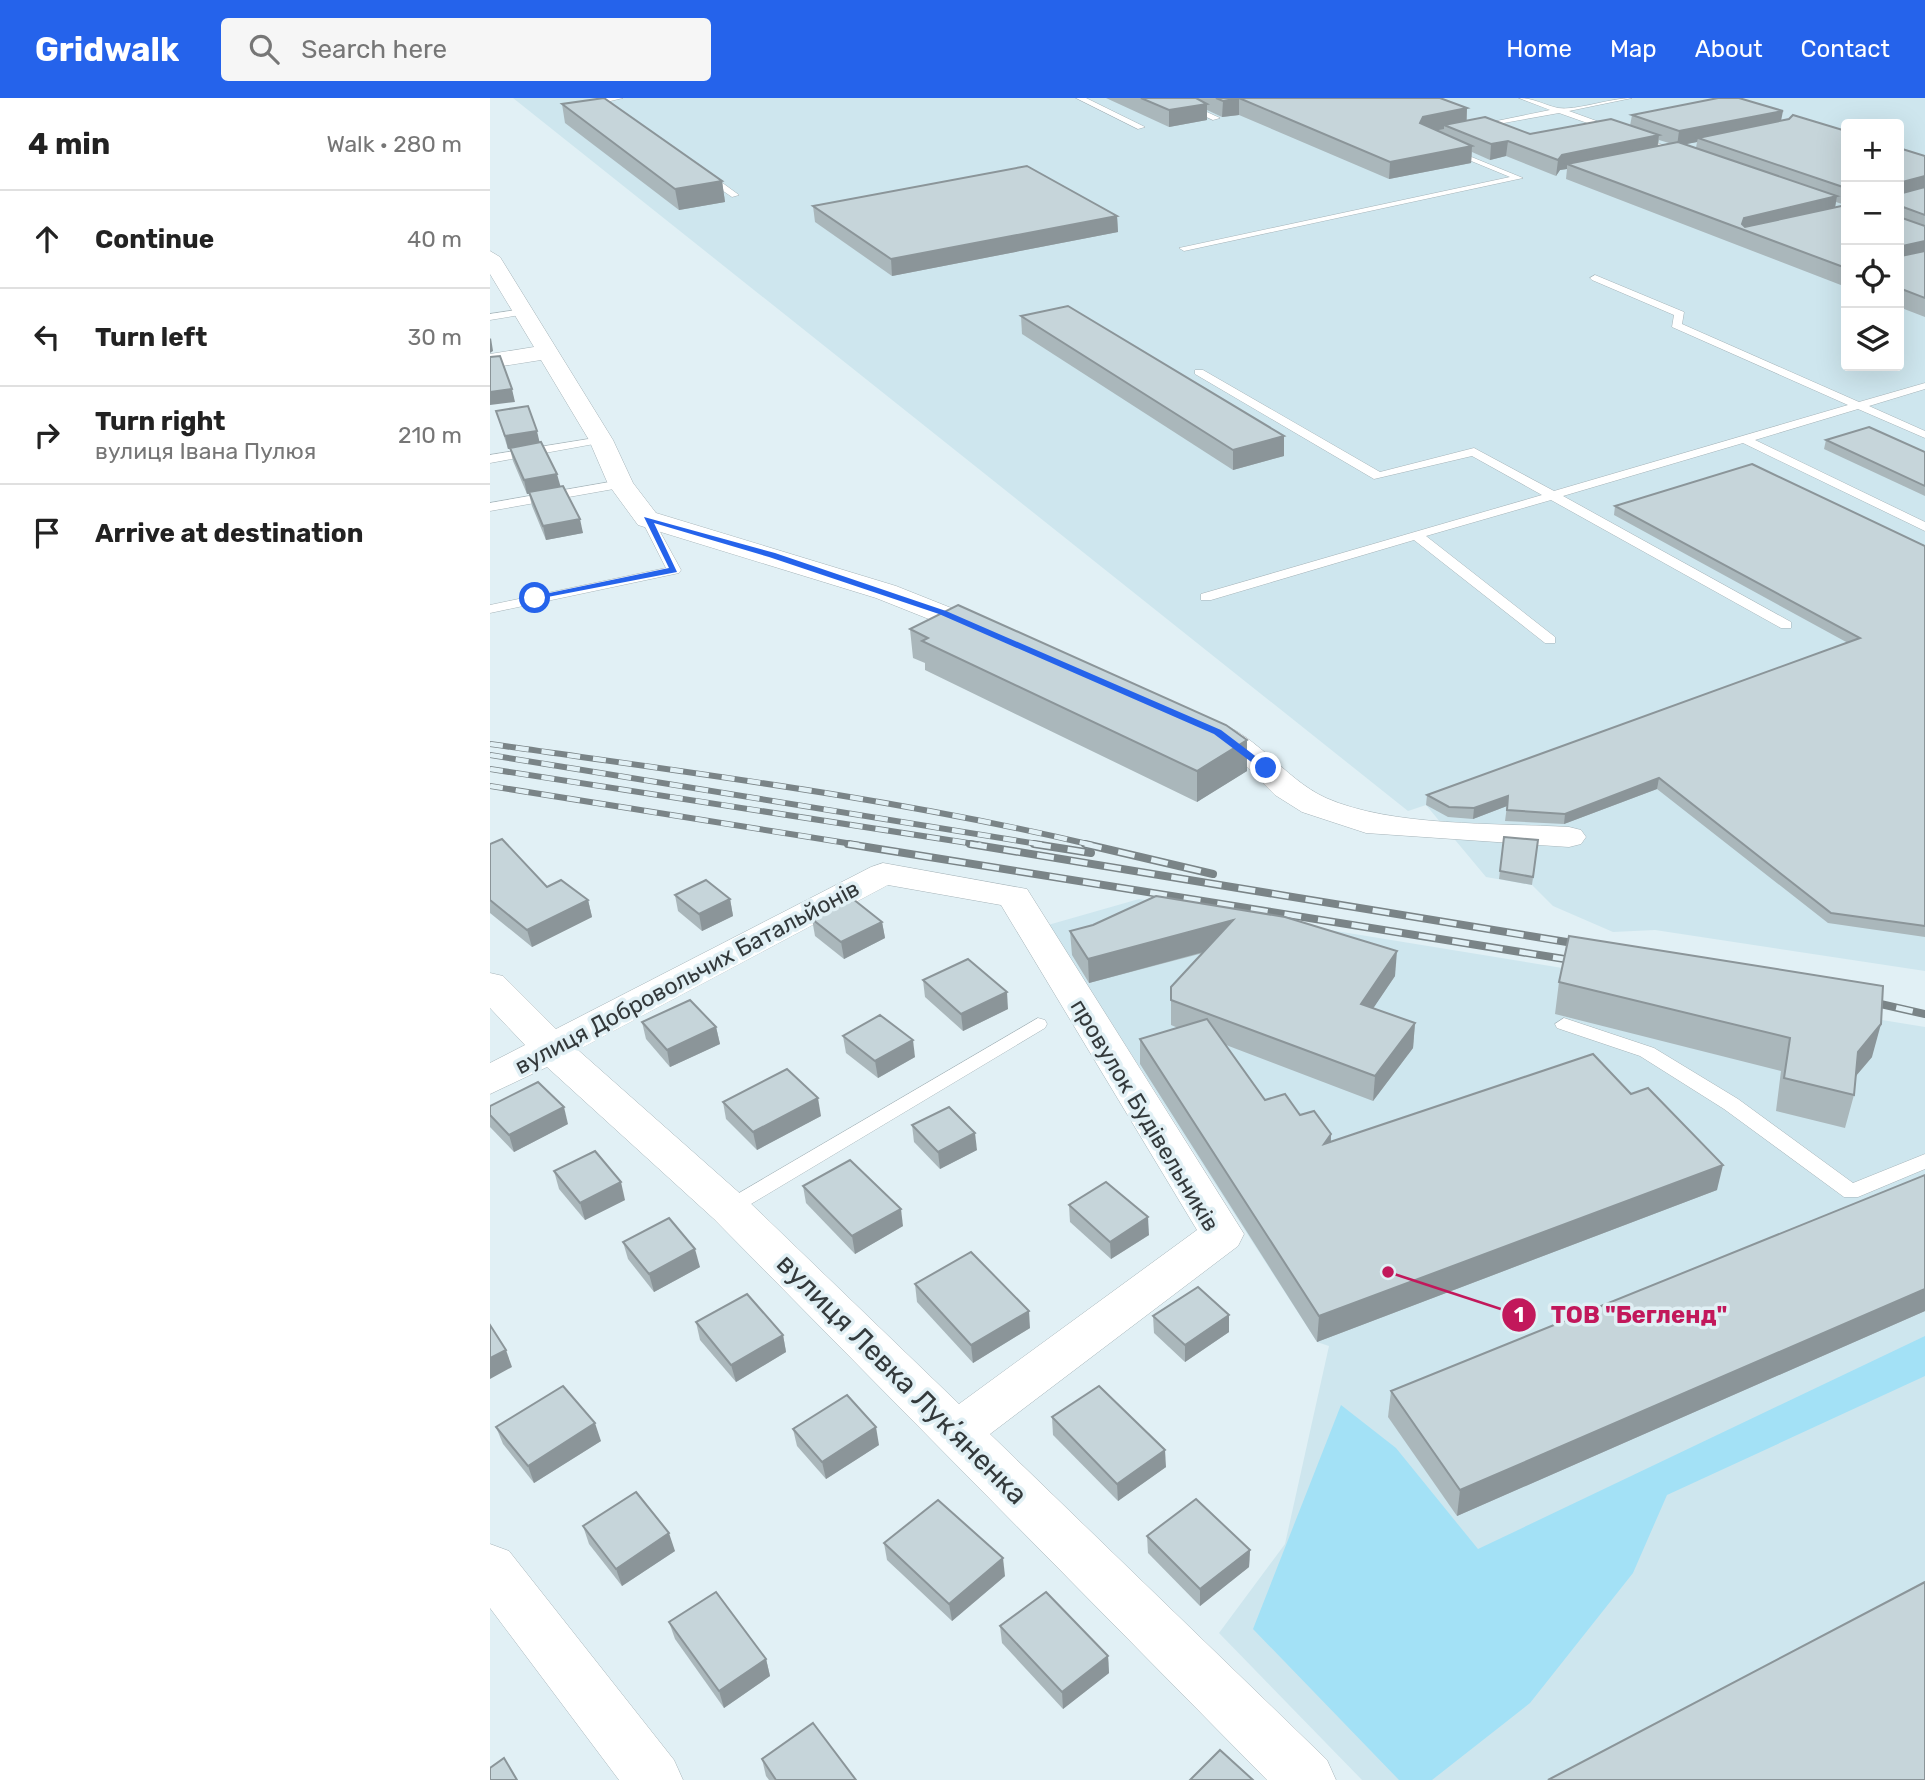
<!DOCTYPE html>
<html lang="en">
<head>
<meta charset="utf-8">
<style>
	body { margin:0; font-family:Rubik,sans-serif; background:#f6f6f6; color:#222 }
	.controls { position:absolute; right:21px; top:21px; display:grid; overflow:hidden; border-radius:7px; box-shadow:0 7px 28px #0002 }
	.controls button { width:63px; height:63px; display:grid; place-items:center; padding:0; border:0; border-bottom:2px solid #e0e0e0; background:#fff; color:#222; font:35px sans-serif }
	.stop { position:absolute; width:21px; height:21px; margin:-16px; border:5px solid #2563eb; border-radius:50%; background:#fff }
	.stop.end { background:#2563eb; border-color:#fff; box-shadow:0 2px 7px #0008 }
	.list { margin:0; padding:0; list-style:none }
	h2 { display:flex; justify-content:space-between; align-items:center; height:91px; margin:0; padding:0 28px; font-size:30px }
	h2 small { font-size:23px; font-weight:400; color:#767676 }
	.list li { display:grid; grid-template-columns:46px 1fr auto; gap:21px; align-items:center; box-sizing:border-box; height:98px; padding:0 28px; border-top:2px solid #e0e0e0 }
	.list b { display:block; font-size:26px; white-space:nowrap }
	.list p { margin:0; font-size:23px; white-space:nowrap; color:#767676 }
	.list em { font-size:23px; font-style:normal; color:#767676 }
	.icon { flex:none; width:38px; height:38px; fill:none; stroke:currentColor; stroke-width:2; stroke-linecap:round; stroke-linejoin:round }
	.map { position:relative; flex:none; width:1435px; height:1682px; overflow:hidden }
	header { display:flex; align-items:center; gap:42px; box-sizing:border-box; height:98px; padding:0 35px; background:#2563eb; color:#fff }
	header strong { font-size:33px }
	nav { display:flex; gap:38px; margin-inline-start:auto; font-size:24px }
	.search { width:490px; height:63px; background:#f6f6f6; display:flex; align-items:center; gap:18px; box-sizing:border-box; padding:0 24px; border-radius:7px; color:#767676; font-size:26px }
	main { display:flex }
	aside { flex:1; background:#fff }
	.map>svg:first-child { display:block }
	.built { fill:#cee6ee; fill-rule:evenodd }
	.green { fill:#a3e1f6 }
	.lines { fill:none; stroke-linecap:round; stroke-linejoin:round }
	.lane-casing { stroke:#a6b4b9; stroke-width:1 }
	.street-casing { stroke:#a6b4b9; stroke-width:1 }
	.lane { fill:#fff; fill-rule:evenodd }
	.street { fill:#fff; fill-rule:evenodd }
	.rail-far1-casing { stroke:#7a8487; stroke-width:6 }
	.rail-casing { stroke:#7a8487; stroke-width:8 }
	.rail-far1 { stroke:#e1f0f5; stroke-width:4.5; stroke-dasharray:13; stroke-linecap:butt }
	.rail { stroke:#e1f0f5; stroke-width:5; stroke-dasharray:17; stroke-linecap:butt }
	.wall { fill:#aab7bb; fill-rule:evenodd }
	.shaded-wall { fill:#8b9599 }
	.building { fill:#c6d5da; stroke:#8b9599; stroke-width:2 }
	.route { fill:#2563eb }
	.labels { text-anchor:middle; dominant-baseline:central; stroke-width:7; stroke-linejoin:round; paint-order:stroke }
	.street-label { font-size:23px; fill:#33393b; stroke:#e1f0f5 }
	.near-street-label { font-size:28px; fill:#33393b; stroke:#e1f0f5 }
	.leader { fill:none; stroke:#c2185b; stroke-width:2.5 }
	.callout-dot { fill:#c2185b; stroke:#e1f0f5; stroke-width:2.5 }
	.mark-label { font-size:21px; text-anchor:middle; font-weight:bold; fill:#fff }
	.callout-label { font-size:24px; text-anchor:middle; font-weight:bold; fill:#c2185b; stroke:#e1f0f5; stroke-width:7; stroke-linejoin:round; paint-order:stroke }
</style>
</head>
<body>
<header>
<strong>Gridwalk</strong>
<div class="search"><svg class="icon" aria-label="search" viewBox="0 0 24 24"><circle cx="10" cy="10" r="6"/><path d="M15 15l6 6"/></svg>Search here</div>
<nav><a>Home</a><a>Map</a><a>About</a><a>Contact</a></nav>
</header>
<main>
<aside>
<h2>4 min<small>Walk · 280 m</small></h2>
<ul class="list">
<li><svg class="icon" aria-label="ahead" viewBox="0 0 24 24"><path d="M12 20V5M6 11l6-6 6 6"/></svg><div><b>Continue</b></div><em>40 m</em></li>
<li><svg class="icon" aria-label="left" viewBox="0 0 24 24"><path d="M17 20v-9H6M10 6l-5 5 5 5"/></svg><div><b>Turn left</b></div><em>30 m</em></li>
<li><svg class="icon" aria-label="right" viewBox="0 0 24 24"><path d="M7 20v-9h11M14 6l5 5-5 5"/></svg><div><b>Turn right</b><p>вулиця Івана Пулюя</p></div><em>210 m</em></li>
<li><svg class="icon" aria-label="arrive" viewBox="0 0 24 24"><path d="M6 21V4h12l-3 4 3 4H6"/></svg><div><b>Arrive at destination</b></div></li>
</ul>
</aside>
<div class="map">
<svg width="1435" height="1682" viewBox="0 0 1435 1682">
	<rect width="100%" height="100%" fill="#e1f0f5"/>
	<g class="built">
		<path d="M 23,0 L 1435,0 L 1435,873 L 1165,832 L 1123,834 L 1063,808 L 1042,787 L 996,779 L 936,707 L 918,713 ZM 1356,26 L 1409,26 L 1409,268 L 1356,268 Z"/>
		<polygon points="649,801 1435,929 1435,1682 872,1682 729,1535 795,1446 839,1248 827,1244 558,827"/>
	</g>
	<polygon class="green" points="1435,1238 1435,1278 1177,1397 1143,1475 1040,1605 942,1682 909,1682 763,1531 851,1307 906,1350 988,1451"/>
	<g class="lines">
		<g class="lane-casing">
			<g id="lane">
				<polygon points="115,0 133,0 112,5 118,9 114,11 101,4"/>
				<polygon points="586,0 596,0 655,29 648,31"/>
				<polygon points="676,0 686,0 730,20 723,22"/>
				<path d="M 1029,0 C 1044,0 1054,7 1068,10 C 1085,13 1120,0 1142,0 L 1079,13 L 1195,55 L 1188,57 L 1069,15 L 986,30 L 982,28 L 1060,12 Z"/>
				<polygon points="957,49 1033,80 694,153 689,150 1020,79 957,53"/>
				<polygon points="210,73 216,73 249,97 242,99 210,77"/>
				<polygon points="1105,177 1194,214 1192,226 1369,304 1435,285 1435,291 1379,308 1435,333 1435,340 1368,311 1265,342 1435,424 1435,433 1253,345 1073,398 1301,524 1301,530 1291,530 1061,402 936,438 1065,539 1065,545 1055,545 924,442 721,502 711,502 711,496 1052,397 982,358 884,381 705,276 705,272 713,272 890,374 984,350 1064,393 1358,307 1182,229 1184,217 1102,182 1100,180"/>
				<polygon points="32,211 36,212 36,216 0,222 0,216"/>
				<polygon points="111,339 117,342 115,344 0,365 0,357"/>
				<polygon points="131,382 137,386 135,389 0,413 0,405"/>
				<polygon points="157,417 163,421 191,472 189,475 0,515 0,507 176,470 151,421"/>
				<polygon points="548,920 555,922 557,926 555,930 246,1115 239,1118 232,1115 229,1110 232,1105"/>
				<polygon points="1074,920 1164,950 1248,1001 1363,1085 1435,1056 1435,1071 1368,1099 1354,1099 1234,1011 1150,958 1067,930 1065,926"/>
			</g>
		</g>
		<g class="street-casing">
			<g id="street">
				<polygon points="0,153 10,159 123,342 143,385 166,415 406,488 509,529 514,535 509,541 499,544 489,541 386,500 148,427 118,386 99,342 51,262 0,270 0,256 44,249 0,176"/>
				<path d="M 713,619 C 766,632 792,680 836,700 C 902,729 1007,725 1079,729 L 1091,732 L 1096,739 L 1091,746 L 1079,749 L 876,735 L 812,714 L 785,697 L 753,665 L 702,635 L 697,628 L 702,621 Z"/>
				<path d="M 393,765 L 537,791 L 754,1136 L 748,1148 L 500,1336 L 837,1662 L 846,1682 L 777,1682 L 224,1121 L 57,969 L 0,996 L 0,965 L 35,947 L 0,910 L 0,875 L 13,878 L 66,931 L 381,769 ZM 398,787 L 511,807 L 707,1132 L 469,1306 L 254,1099 L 88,952 Z"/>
				<polygon points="0,1446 19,1453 184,1662 193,1682 129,1682 0,1510"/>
			</g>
		</g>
		<use href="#lane" class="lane"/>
		<use href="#street" class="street"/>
		<g class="rail-far1-casing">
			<g id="rail-far1">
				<path d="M 0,646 C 202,675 404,700 602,747"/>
				<polyline points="0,657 554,747"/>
				<polyline points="0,671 491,747"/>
				<polyline points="0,688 369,747"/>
			</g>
		</g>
		<g class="rail-casing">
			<g id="rail">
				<polyline points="358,746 1093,864"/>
				<polyline points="480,746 1095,847"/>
				<polyline points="544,746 601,755"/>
				<polyline points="595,746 723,776"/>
				<polyline points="1373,902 1435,916"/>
			</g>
		</g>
		<use href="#rail-far1" class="rail-far1"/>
		<use href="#rail" class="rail"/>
	</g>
	<g class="wall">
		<path d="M 616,0 L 950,0 L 977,10 L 977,23 L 1040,36 L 1140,28 L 1142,17 L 1291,22 L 1356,33 L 1356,189 L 1076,81 L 1077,71 L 1070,72 L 1066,78 L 1016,58 L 1000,62 L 982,54 L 981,65 L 899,81 L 749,17 L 732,19 L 717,12 L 717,22 L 679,29 ZM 1169,42 L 1179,45 L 1168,48 ZM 1207,44 L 1206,50 L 1196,46 ZM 1346,104 L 1355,107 L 1345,109 Z"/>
		<polygon points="72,6 232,83 235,104 189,112 75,25"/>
		<polygon points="1409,50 1435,58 1435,219 1409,209"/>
		<polygon points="323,108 627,118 628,134 402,178 325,124"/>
		<polygon points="531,218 794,358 743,372 532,236"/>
		<polygon points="6,313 49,345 93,435 56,442 42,408 39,396 37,396 23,363 20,351 18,351"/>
		<polygon points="1336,342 1435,354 1435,398 1334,351"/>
		<polygon points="1125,408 1435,448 1435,839 1338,825 1167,691 1074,726 1015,723 1017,708 983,721 958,719 936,707 937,697 1358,545 1124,417"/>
		<polygon points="420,531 757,642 757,673 707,704 435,572 435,565 423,560"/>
		<polygon points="1014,739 1048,742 1042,787 1009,781"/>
		<polygon points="0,746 57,789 98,802 102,819 42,849 0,815"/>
		<polygon points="185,797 240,801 243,818 212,833 188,813"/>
		<polygon points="322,821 392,824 395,840 354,861 325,838"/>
		<polygon points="580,833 905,878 883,910 925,925 923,950 883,1003 736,947 775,1002 810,1017 841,1036 841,1044 1227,1092 827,1244 650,966 650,941 688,930 681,927 681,889 713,855 599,885 582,857"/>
		<polygon points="433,882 518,911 473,933 435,899"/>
		<polygon points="1069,884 1382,959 1366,978 1364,997 1355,1030 1286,1013 1291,973 1065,916"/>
		<polygon points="152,924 226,929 230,946 180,969 156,941"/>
		<polygon points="353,938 425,959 388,980 356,955"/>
		<polygon points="233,1004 331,1018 267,1052 236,1021"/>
		<polygon points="0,1008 78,1026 24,1054 0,1029"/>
		<polygon points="422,1027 487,1052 450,1071 424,1044"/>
		<polygon points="64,1073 135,1102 95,1122 69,1091"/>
		<polygon points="1435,1077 1435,1213 967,1418 898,1319 901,1293"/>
		<polygon points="313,1088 413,1128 365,1156 316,1105"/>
		<polygon points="579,1107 659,1137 621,1161 580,1124"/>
		<polygon points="133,1144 210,1169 164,1194 138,1161"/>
		<polygon points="425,1186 540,1230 483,1265 427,1204"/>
		<polygon points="739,1217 739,1234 695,1264 664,1235 663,1218"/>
		<polygon points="206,1224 293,1237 296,1254 246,1284 210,1242"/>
		<polygon points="562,1319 676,1369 628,1403 563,1337"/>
		<polygon points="6,1329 111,1343 44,1385 13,1346"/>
		<polygon points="303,1331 389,1347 336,1381 307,1348"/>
		<polygon points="93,1428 185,1453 132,1488 99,1446"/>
		<polygon points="657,1438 760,1452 759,1469 710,1508 658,1455"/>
		<polygon points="394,1445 515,1478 462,1523 397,1462"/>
		<polygon points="179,1524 276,1561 280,1578 234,1610 185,1541"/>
		<polygon points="510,1528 618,1558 619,1575 573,1611 512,1545"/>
		<polygon points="272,1661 366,1682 279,1682 276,1678"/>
	</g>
	<g class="shaded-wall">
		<polygon points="749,0 749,17 732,19 733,3"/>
		<polygon points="717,6 717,22 679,29 679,12"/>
		<polygon points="977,10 976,27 954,27 954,31 932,35 930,25 933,19"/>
		<polygon points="1293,13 1290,28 1208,40 1207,44 1187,48 1189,33"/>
		<polygon points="1169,37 1167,52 1077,66 1077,71 1070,72 1066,78 1068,62 1072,57"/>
		<polygon points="1018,43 1016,58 1000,62 1001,46"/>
		<polygon points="982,48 981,65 899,81 900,64"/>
		<polygon points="1435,78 1435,91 1409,99 1412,84"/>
		<polygon points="232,83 235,104 189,112 185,91"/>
		<polygon points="1347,98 1344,115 1251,131 1254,120"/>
		<polygon points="627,118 628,134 402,178 401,161"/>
		<polygon points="1435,143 1435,159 1409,164 1412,148"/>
		<polygon points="1,240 3,253 0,255 0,241"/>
		<polygon points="22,291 25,304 0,307 0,294"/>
		<polygon points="47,333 50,346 18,351 15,338"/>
		<polygon points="794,338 794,358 743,372 743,352"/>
		<polygon points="67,376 71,390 37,396 34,382"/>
		<polygon points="90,421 93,435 56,442 53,428"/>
		<polygon points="757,642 757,673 707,704 707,673"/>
		<polygon points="1169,680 1167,691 1074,726 1075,716"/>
		<polygon points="1018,698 1017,708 983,721 984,710"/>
		<polygon points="240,801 243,818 212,833 209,816"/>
		<polygon points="98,802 102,819 42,849 37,832"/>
		<polygon points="743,822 743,846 599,885 598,861"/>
		<polygon points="392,824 395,840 354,861 351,844"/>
		<polygon points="907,853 905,878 870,930 871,906"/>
		<polygon points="517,894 518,911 473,933 471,916"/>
		<polygon points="925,925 923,950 883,1003 885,978"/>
		<polygon points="1391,926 1382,959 1359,986 1368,954"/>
		<polygon points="226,929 230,946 180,969 177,952"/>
		<polygon points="423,942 425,959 388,980 385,963"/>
		<polygon points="328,1000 331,1018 267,1052 263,1034"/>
		<polygon points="74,1009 78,1026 24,1054 19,1037"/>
		<polygon points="485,1035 487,1052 450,1071 448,1054"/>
		<polygon points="841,1036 840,1062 834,1046"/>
		<polygon points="1233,1067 1227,1092 827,1244 829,1218"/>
		<polygon points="131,1084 135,1102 95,1122 90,1105"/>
		<polygon points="411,1111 413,1128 365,1156 362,1138"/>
		<polygon points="658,1119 659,1137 621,1161 620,1144"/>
		<polygon points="205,1151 210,1169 164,1194 159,1176"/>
		<polygon points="1435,1191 1435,1213 967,1418 970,1392"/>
		<polygon points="539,1213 540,1230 483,1265 481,1247"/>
		<polygon points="739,1217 739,1234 695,1264 695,1247"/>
		<polygon points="293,1237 296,1254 246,1284 241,1267"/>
		<polygon points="16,1252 22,1269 0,1281 0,1260"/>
		<polygon points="105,1325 111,1343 44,1385 38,1368"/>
		<polygon points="386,1329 389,1347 336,1381 332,1364"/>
		<polygon points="675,1352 676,1369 628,1403 627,1386"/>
		<polygon points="179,1435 185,1453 132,1488 126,1471"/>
		<polygon points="760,1452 759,1469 710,1508 710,1491"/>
		<polygon points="513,1460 515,1478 462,1523 459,1506"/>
		<polygon points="618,1558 619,1575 573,1611 572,1594"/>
		<polygon points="276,1561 280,1578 234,1610 229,1593"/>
	</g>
	<g class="building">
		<polygon points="114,0 232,83 185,91 72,6"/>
		<polygon points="651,0 706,0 717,6 679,12"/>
		<polygon points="726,0 950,0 977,10 933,19 930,25 982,48 900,64 749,0 733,3"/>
		<polygon points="1228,0 1249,0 1293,13 1189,33 1142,17"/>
		<polygon points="1303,17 1356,33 1356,90 1208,40 1299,21"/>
		<polygon points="995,19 1040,36 1121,21 1169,37 1072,57 1068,62 1018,43 1001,46 954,27"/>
		<polygon points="1188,44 1347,98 1254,120 1252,126 1255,129 1356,107 1356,170 1077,66"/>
		<polygon points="1409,50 1435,58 1435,78 1412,84 1410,92 1413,95 1435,89 1435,117 1413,109 1410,112 1412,120 1435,128 1435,143 1412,148 1411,158 1435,153 1435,200 1409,190"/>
		<polygon points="537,68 627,118 401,161 323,108"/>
		<polygon points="578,208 794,338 743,352 531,218"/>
		<polygon points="10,258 22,291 0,294 0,259"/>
		<polygon points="38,308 47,333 15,338 6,313"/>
		<polygon points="1379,329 1435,354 1435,388 1336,342"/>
		<polygon points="51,344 67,376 34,382 20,350"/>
		<polygon points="1262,366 1435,448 1435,828 1341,815 1169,680 1075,716 1017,712 1018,698 984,710 959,709 937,697 1370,540 1125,408"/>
		<polygon points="73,388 90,421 53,428 39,394"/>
		<polygon points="468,507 736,627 757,642 707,673 432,543 438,540 420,531"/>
		<polygon points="1014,739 1048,742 1043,779 1010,773"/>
		<polygon points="12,741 57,789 71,782 98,802 37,832 0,802 0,746"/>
		<polygon points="216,782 240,801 209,816 185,797"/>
		<polygon points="666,798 795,819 907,853 871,906 925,925 885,978 681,902 681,889 743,822 598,861 580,833 603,827"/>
		<polygon points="363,801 392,824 351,844 322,821"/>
		<polygon points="1079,838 1393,888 1391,926 1368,954 1364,997 1294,980 1300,940 1069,884"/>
		<polygon points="478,861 517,894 471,916 433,882"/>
		<polygon points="200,902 226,929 177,952 152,924"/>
		<polygon points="390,917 423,942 385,963 353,938"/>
		<polygon points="717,921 775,1002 795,996 810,1017 824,1013 841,1036 834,1046 1103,956 1141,996 1158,990 1233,1067 829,1218 650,941"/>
		<polygon points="297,971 328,1000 263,1034 233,1004"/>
		<polygon points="48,984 74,1009 19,1037 0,1017 0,1008"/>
		<polygon points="459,1009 485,1035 448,1054 422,1027"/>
		<polygon points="105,1053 131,1084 90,1105 64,1073"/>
		<polygon points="360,1062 411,1111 362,1138 313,1088"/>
		<polygon points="1435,1077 1435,1191 970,1392 901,1293"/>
		<polygon points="616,1084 658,1119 620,1144 579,1107"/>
		<polygon points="179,1120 205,1151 159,1176 133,1144"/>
		<polygon points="481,1154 539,1213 481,1247 425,1186"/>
		<polygon points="708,1189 739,1217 695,1247 663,1218"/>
		<polygon points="257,1196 293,1237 241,1267 206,1224"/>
		<polygon points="0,1227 16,1252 0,1260"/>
		<polygon points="73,1288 105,1325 38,1368 6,1329"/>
		<polygon points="609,1288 675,1352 627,1386 562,1319"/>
		<polygon points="357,1297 386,1329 332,1364 303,1331"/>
		<polygon points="146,1394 179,1435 126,1471 93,1428"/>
		<polygon points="706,1401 760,1452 710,1491 657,1438"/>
		<polygon points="448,1402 513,1460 459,1506 394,1445"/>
		<polygon points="1435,1484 1435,1682 1058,1682"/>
		<polygon points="226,1494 276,1561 229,1593 179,1524"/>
		<polygon points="556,1494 618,1558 572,1594 510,1528"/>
		<polygon points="323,1625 366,1682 286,1682 272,1661"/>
		<polygon points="730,1652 763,1682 700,1682"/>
		<polygon points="14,1660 27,1682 0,1682 0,1670"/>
	</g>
	<polygon class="route" points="154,419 285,455 456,513 731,632 781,670 772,672 724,636 449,516 279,459 164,425 187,474 42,502 45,498 179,470"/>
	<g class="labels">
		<g class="street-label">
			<text transform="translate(197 879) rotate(-28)">вулиця Добровольчих Батальйонів</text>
			<text transform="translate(655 1017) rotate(59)">провулок Будівельників</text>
		</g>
		<g class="near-street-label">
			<text transform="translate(412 1281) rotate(45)">вулиця Левка Лукʼяненка</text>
		</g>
	</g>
	<path class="leader" d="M898 1174L1029 1217"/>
	<g class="callout-dot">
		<circle cx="898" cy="1174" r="7"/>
		<circle cx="1029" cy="1217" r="18"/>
	</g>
	<g class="mark-label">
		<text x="1029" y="1224">1</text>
	</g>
	<g class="callout-label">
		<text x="1149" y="1225">ТОВ "Бегленд"</text>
	</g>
</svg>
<div class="controls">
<button>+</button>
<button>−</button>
<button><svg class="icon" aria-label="locate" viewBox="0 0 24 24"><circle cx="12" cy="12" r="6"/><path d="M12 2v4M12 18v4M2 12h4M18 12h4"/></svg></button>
<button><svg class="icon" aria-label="layers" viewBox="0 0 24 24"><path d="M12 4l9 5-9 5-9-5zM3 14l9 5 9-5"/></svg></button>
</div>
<div class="stop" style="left:45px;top:500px"></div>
<div class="stop end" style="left:776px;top:670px"></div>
</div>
</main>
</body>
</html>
